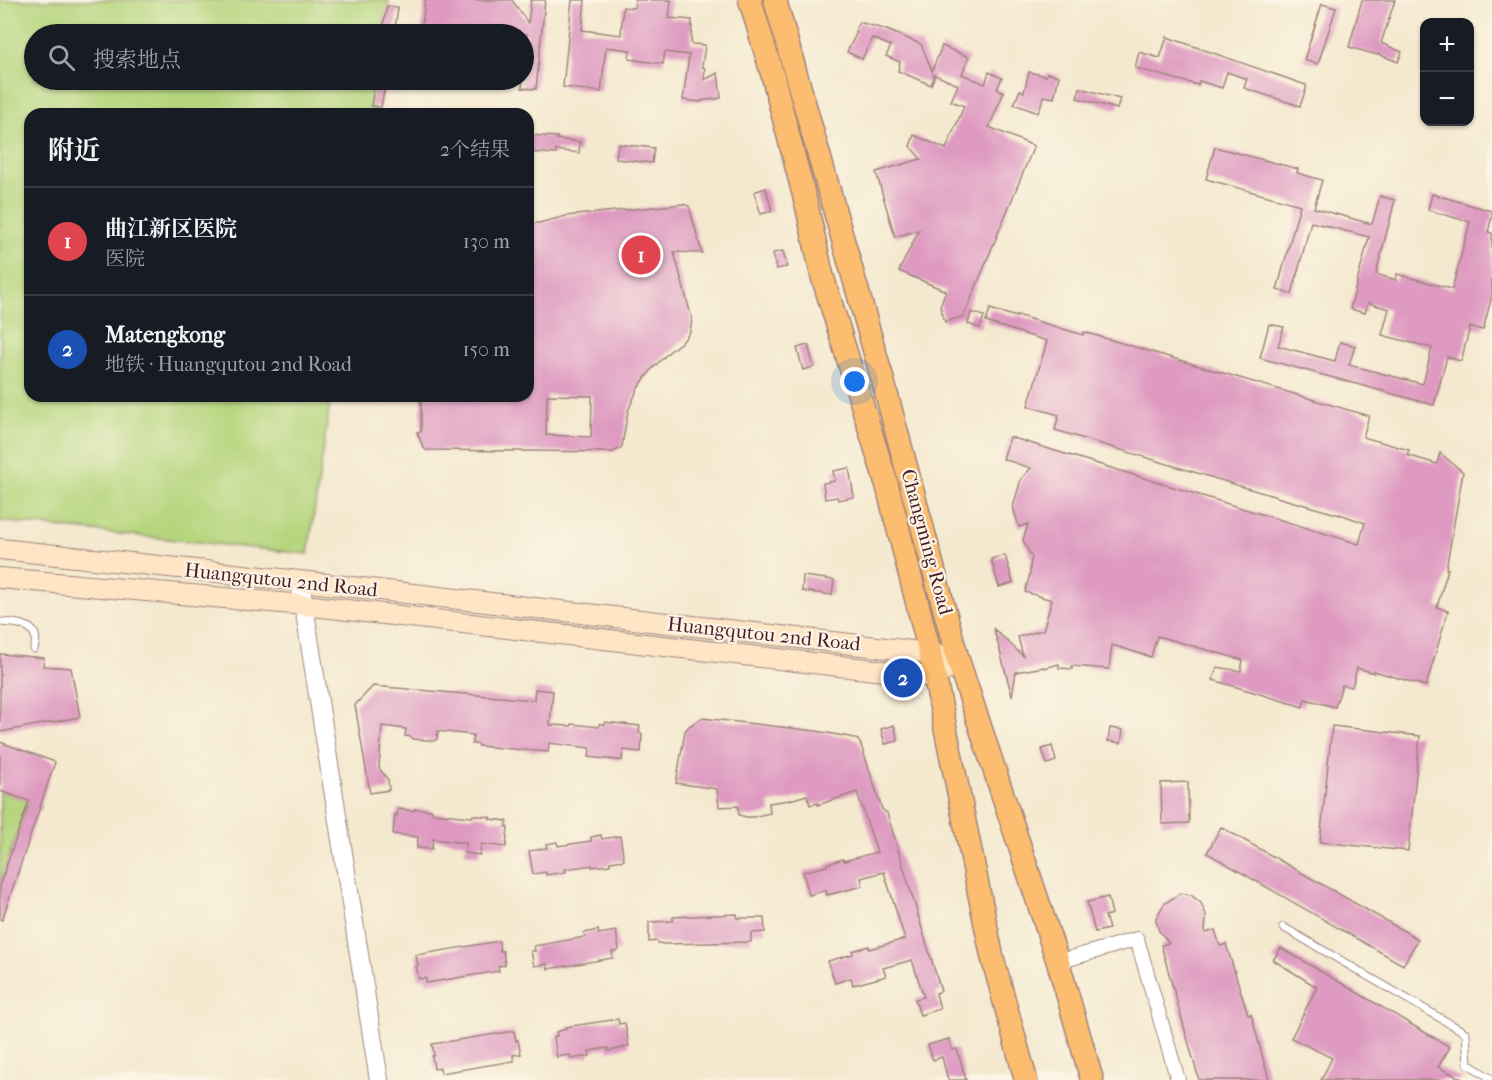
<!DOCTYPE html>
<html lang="zh">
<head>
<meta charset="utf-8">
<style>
	body { margin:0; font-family:"IM FELL French Canon","Noto Serif SC",serif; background:#20242c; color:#f1f3f6 }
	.controls { position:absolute; right:18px; top:18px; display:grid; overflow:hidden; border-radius:12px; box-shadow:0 2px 4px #0004 }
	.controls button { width:54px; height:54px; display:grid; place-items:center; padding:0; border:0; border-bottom:2px solid #363941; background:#171b24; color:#f1f3f6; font:30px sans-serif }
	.you { position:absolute; left:855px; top:382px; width:21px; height:21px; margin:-15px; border:4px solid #fff; border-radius:50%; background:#1a73e8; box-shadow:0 0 0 9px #1a73e833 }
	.badge { display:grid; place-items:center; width:39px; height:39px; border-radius:50%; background:#1f6fb2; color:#fff; font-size:20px; font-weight:700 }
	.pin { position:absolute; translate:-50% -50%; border:3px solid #fff; box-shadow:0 2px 6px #0006 }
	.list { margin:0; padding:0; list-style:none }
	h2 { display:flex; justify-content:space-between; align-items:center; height:78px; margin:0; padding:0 24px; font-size:26px }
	h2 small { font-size:20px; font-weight:400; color:#9ea1a6 }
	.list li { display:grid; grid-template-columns:39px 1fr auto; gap:18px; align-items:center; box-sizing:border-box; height:108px; padding:0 24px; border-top:2px solid #363941 }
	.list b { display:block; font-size:22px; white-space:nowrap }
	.list p { margin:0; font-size:20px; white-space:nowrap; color:#9ea1a6 }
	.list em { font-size:20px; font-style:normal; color:#9ea1a6 }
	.icon { flex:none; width:33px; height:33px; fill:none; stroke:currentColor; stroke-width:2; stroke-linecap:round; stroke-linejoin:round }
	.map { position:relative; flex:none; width:1492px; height:1080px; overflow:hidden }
	.search { position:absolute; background:#171b24; box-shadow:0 2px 4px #0004; left:24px; top:24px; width:510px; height:66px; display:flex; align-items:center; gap:15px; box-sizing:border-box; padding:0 21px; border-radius:33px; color:#9ea1a6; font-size:22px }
	.panel { position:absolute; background:#171b24; box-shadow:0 2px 4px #0004; left:24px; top:108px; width:510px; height:294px; border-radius:18px }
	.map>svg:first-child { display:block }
	.green { fill:#b6d67e; stroke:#807a54; stroke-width:1.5 }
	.building { fill:#de9ac1; fill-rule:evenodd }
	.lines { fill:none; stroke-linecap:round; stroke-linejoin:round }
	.service-casing { stroke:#9f847d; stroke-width:9 }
	.minor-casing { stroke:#9f847d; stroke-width:16 }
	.tertiary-casing { stroke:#9f847d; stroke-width:20 }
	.secondary-casing { stroke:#9f847d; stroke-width:22 }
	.primary-casing { stroke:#9f847d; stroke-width:25 }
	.service { stroke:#fff; stroke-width:7 }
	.minor { stroke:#fff; stroke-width:14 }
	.tertiary { stroke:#fff; stroke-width:18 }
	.secondary { stroke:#fee5c5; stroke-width:20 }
	.primary { stroke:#fcbd6f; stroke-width:22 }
	.labels { text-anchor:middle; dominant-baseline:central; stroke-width:4.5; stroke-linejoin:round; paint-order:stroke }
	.street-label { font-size:20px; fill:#4a1f2b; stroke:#fcf5e5 }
</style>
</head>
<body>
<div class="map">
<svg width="1492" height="1080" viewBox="0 0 1492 1080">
	<rect width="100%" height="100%" fill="#fcf5e5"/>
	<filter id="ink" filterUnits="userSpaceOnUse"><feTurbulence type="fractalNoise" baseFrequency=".0167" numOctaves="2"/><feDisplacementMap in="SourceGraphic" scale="12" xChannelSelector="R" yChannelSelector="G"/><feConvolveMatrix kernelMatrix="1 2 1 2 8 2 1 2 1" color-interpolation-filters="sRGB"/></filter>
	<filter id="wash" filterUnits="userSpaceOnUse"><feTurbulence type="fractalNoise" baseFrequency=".008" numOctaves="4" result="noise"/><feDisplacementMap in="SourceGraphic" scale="24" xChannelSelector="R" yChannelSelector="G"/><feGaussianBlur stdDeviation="1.35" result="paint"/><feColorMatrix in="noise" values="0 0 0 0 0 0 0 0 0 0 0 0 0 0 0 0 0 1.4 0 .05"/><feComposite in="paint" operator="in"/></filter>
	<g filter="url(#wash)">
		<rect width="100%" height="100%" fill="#f4e9cf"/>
		<g class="green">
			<polygon points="0,0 389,0 384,34 34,34 34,80 378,80 373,114 30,114 30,396 331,396 308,554 0,521"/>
			<polygon points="0,791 41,805 40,809 27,805 0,884"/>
		</g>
		<g id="blocks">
			<g class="building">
				<polygon points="425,0 512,0 528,23 531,0 545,0 536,89 522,88 527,34 421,34"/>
				<polygon points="572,0 585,0 582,30 621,35 623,7 634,8 635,0 671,0 669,18 692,20 691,44 705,45 702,67 705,68 704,80 718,73 721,98 701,101 701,102 683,100 689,55 665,52 663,64 629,59 630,50 606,47 601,92 563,87"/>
				<polygon points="1362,0 1395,0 1381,43 1402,52 1398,62 1378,54 1377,55 1349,47"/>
				<polygon points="1322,4 1336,8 1318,64 1304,60"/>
				<polygon points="387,6 398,8 394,34 382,32"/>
				<polygon points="859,22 887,30 921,44 932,71 942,46 969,57 962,74 985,84 989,72 1002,78 997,89 1004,92 989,127 1034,146 964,316 945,322 940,306 946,291 899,271 919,230 895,237 876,172 921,159 910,146 914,135 946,149 964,106 951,101 958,85 933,74 934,77 931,85 898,71 900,62 886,56 891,46 872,38 862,59 847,52 857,32 855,32"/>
				<polygon points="1167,37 1306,85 1306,89 1300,106 1244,88 1247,79 1227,72 1222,88 1199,81 1198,85 1135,68 1139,52 1160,58"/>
				<polygon points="1029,72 1046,76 1047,73 1059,76 1054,98 1044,96 1038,113 1014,104 1020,90 1024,92"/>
				<polygon points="375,80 386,81 381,107 371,106"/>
				<polygon points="1080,88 1120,99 1117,109 1077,98"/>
				<polygon points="528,135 557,137 557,139 580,142 579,153 556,150 556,154 528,152"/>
				<polygon points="618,144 654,148 652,163 616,159"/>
				<polygon points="1215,147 1298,169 1297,173 1322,180 1314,208 1372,224 1380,196 1395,200 1376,274 1396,280 1397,274 1452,289 1470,222 1428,210 1432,194 1492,211 1492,217 1488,232 1492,233 1492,296 1483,330 1470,327 1461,361 1447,357 1434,405 1260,358 1269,324 1284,327 1278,346 1335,361 1340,342 1355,346 1349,365 1423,384 1432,348 1382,335 1389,309 1368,303 1365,313 1350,309 1369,237 1311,222 1292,294 1277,290 1300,205 1206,179"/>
				<polygon points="766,188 772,211 761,214 754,192"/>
				<path d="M 683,204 L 689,206 L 702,253 L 674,252 L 692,319 L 690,332 L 684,340 L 669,352 L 652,369 L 638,388 L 628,411 L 622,446 L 621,448 L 613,452 L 426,450 L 423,447 L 417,432 L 421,432 L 421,396 L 528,396 L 528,380 L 532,380 L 531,352 L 528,353 L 528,223 L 539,223 L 566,216 ZM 547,395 L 592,396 L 591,437 L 546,435 Z"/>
				<polygon points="783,251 787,267 776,269 773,253"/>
				<polygon points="990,309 1017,317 1017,315 1083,335 1084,332 1369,416 1363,437 1409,450 1407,455 1437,464 1440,453 1463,472 1446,569 1448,569 1437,607 1448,611 1426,686 1374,671 1374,673 1357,668 1352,687 1342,685 1335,707 1305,699 1303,707 1213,680 1217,667 1241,671 1243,660 1157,636 1151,657 1112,645 1109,669 1072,666 1072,669 1059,668 1059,664 1045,668 1044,667 1016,672 1012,696 994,629 1023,656 1018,637 1043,630 1052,600 1025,592 1030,574 1030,565 1032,558 1023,540 1028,524 1019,527 1013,507 1021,479 1031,468 1003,459 1010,437 1359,544 1365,523 1340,514 1340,515 1280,498 1055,430 1059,415 1028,406 1047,341 986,322"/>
				<polygon points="971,312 984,316 980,328 968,324"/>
				<polygon points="808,345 814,367 803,370 797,348"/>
				<polygon points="849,468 854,497 838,500 837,497 825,499 823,483 835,481 833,471"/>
				<polygon points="1005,555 1013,583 999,587 991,559"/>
				<polygon points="803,576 834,580 832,595 802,591"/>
				<polygon points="0,654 44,658 43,666 71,668 80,717 0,732"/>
				<polygon points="373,686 534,700 535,689 553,691 550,725 571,726 572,724 599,727 599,724 605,724 605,722 640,726 639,733 641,733 642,736 641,752 623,750 622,760 616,760 589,757 590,748 549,743 548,752 479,746 478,744 472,744 473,735 438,731 437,739 434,741 427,740 412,739 411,737 405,736 406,729 382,726 379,768 388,780 389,790 370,793 355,705"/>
				<polygon points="702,718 816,731 850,737 858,740 861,745 882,809 887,813 941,991 936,993 940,1009 920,1015 915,999 924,997 912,960 883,968 886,976 876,979 853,985 851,978 835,983 828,961 853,954 852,951 869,946 869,949 905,939 884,872 861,878 863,886 827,895 826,890 809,895 803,872 827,866 827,864 843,859 844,861 877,852 857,792 818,805 818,803 810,805 807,795 790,800 769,803 770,813 753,817 746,817 739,815 738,806 719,807 717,789 676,783 685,731 689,726"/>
				<polygon points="894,725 898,741 885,744 881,729"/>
				<polygon points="1332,726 1420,736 1408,851 1320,842"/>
				<polygon points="1110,728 1123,730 1121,743 1108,741"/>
				<polygon points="0,742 55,762 2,920 0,919 0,884 29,801 0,791"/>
				<polygon points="1052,746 1056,761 1047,764 1042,749"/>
				<polygon points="1188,782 1189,823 1162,824 1161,783"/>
				<polygon points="398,809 414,811 414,809 432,810 432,813 472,817 473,815 490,817 490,819 507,821 506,827 508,827 506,847 481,844 480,855 465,853 466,843 433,839 432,849 417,848 418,837 393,834 395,815 397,816"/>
				<polygon points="1221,827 1418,939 1403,965 1207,853"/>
				<polygon points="601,835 602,839 620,836 624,860 610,862 610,865 592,867 592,865 565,869 566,872 546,875 546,872 533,874 529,851 547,848 546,844 557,842 558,846 591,841 591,837"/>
				<polygon points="1180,893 1191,895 1201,903 1206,915 1205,933 1215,930 1220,946 1226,944 1248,1015 1251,1014 1269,1080 1199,1080 1161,945 1169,943 1159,931 1156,921 1156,918 1164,904"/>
				<polygon points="1108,897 1112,914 1105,916 1109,929 1095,932 1087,902"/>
				<polygon points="737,914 737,918 764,918 765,932 751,933 751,942 665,944 658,943 657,941 649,942 649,922 673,921 673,917"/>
				<polygon points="598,930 599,934 616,931 619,950 612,952 613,958 548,969 547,964 534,966 531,951 535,951 534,946 585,937 584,933"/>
				<polygon points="499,941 500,951 503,951 505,965 498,966 499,971 426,983 426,978 419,979 416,966 418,965 416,955"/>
				<polygon points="1281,948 1450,1047 1438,1067 1464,1080 1321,1080 1332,1058 1291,1038 1317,987 1273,960"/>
				<polygon points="618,1019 619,1024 625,1023 629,1046 623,1047 624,1048 608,1051 608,1048 589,1051 590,1056 571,1059 570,1055 557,1057 554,1037 557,1036 556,1032 566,1029 565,1027"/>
				<polygon points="514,1031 516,1041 518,1040 521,1054 513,1055 514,1061 441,1073 440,1068 434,1069 432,1056 434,1055 432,1044"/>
				<polygon points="949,1039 952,1050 957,1049 966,1080 948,1080 942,1057 933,1060 928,1045"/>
			</g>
		</g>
	</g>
	<g filter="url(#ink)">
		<use href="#blocks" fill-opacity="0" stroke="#9f847d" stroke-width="1.5"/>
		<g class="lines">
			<g class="service-casing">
				<g id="service">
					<path d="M 0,622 C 18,623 42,624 34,649"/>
					<polyline points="1283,927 1466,1033 1468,1064 1492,1079"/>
				</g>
			</g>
			<g class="minor-casing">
				<polyline id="minor" points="1058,962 1137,939 1178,1080"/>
			</g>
			<g class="tertiary-casing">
				<polyline id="tertiary" points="300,581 379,1080"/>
			</g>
			<g class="secondary-casing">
				<g id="secondary">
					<polyline points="0,549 300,581 930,653 944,656"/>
					<polyline points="0,578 304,605 936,677 958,660"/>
				</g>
			</g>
			<g class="primary-casing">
				<g id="primary">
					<polyline points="750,0 773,77 807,207 822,275 887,485 930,653 992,956 1026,1080"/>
					<polyline points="775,0 883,381 958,660 1058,962 1092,1080"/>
				</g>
			</g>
			<use href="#service" class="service"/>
			<use href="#minor" class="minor"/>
			<use href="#tertiary" class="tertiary"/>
			<use href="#secondary" class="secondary"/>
			<use href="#primary" class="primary"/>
		</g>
	</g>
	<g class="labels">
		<g class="street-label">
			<text transform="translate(927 542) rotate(75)">Changming Road</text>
			<text transform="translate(281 580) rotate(6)">Huangqutou 2nd Road</text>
			<text transform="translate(764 634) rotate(6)">Huangqutou 2nd Road</text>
		</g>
	</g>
</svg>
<div class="controls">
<button>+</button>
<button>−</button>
</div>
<div class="you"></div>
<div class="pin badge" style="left:641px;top:255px;background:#e0444e">1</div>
<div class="pin badge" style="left:903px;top:678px;background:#1a4fb4">2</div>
<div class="search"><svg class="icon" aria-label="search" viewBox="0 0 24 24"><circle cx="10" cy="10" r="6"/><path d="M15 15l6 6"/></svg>搜索地点</div>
<section class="panel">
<h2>附近<small>2个结果</small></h2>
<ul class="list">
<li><span class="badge" style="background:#e0444e">1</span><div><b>曲江新区医院</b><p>医院</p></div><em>130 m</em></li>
<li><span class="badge" style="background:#1a4fb4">2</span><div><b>Matengkong</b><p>地铁 · Huangqutou 2nd Road</p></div><em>150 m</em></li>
</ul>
</section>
</div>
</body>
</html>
